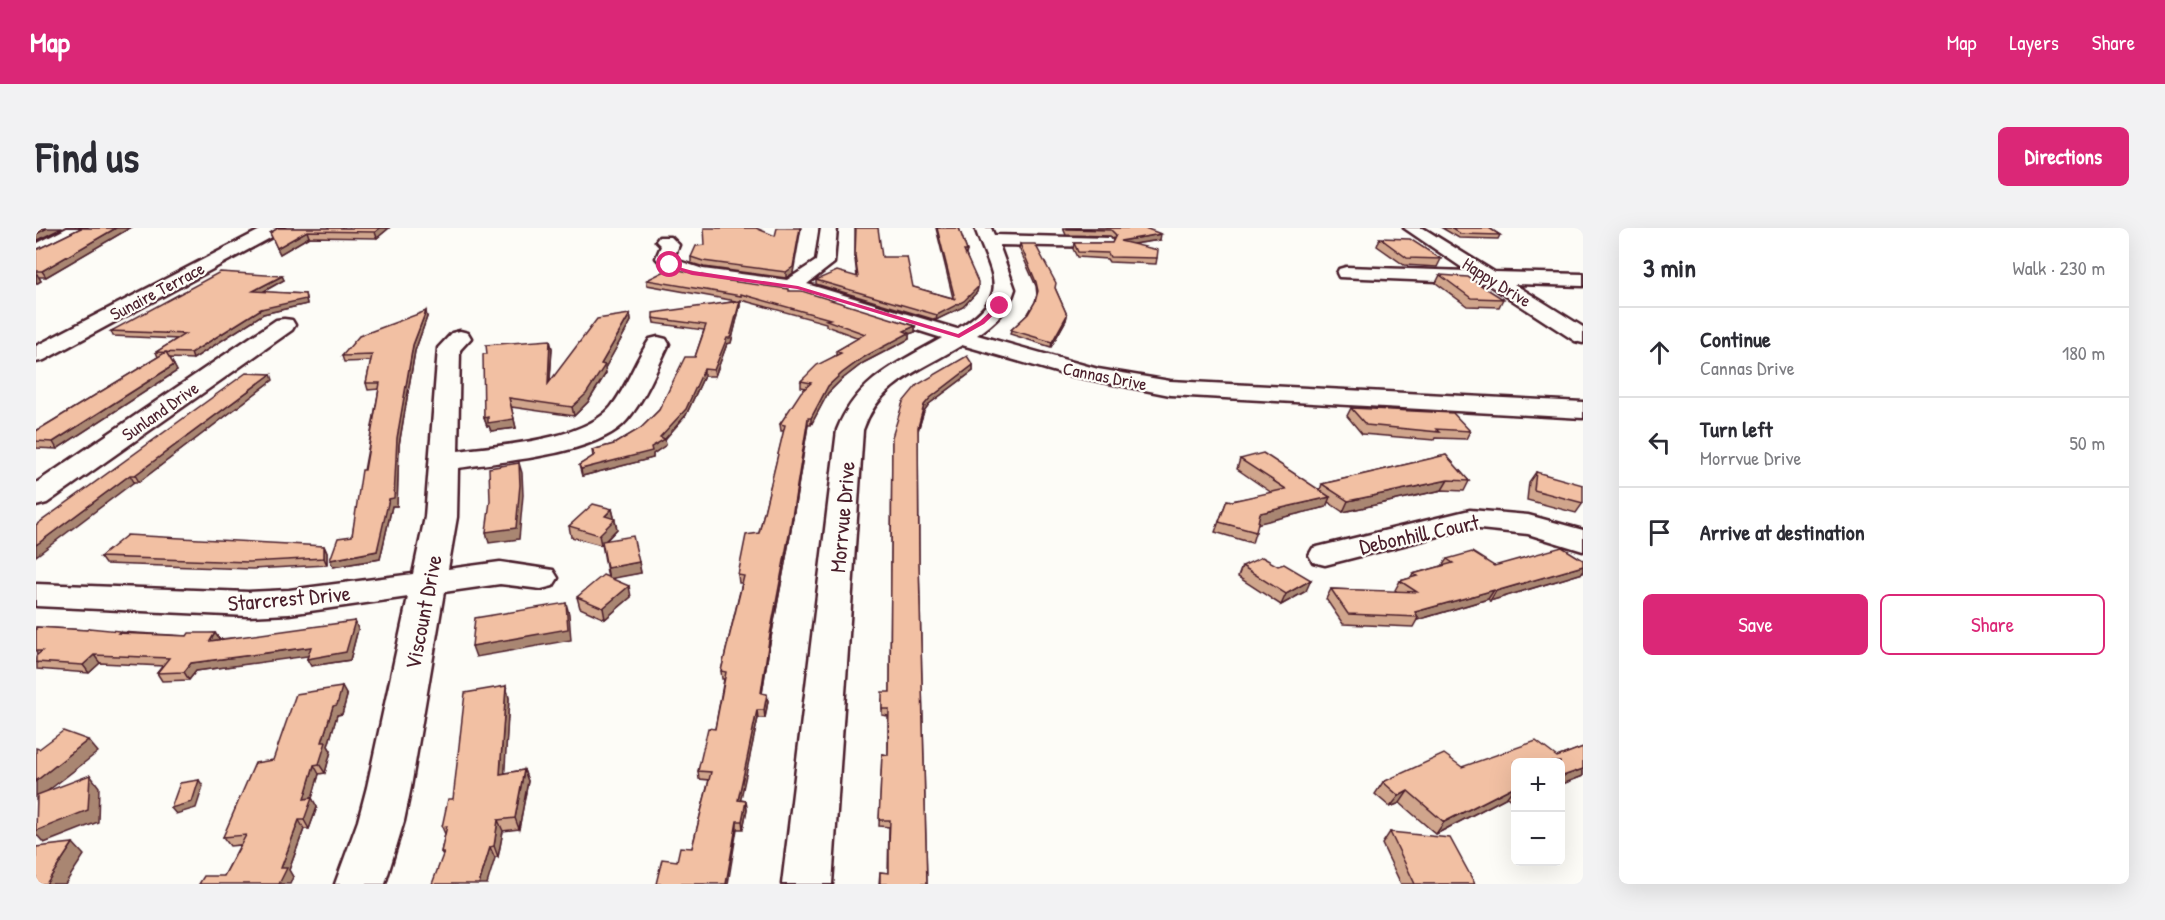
<!DOCTYPE html>
<html lang="en">
<head>
<meta charset="utf-8">
<style>
	body { margin:0; font-family:"Patrick Hand",sans-serif; background:#f2f2f3; color:#2b2b33 }
	.controls { position:absolute; right:18px; bottom:18px; display:grid; overflow:hidden; border-radius:9px; box-shadow:0 6px 24px #0002 }
	.controls button { width:54px; height:54px; display:grid; place-items:center; padding:0; border:0; border-bottom:2px solid #e1e1e2; background:#fff; color:#2b2b33; font:30px sans-serif }
	.stop { position:absolute; width:18px; height:18px; margin:-14px; border:4px solid #db2777; border-radius:50%; background:#fff }
	.stop.end { background:#db2777; border-color:#fff; box-shadow:0 2px 6px #0008 }
	.list { margin:0; padding:0; list-style:none }
	h2 { display:flex; justify-content:space-between; align-items:center; height:78px; margin:0; padding:0 24px; font-size:26px }
	h2 small { font-size:20px; font-weight:400; color:#7c7c81 }
	.list li { display:grid; grid-template-columns:39px 1fr auto; gap:18px; align-items:center; box-sizing:border-box; height:90px; padding:0 24px; border-top:2px solid #e1e1e2 }
	.list b { display:block; font-size:22px; white-space:nowrap }
	.list p { margin:0; font-size:20px; white-space:nowrap; color:#7c7c81 }
	.list em { font-size:20px; font-style:normal; color:#7c7c81 }
	.actions { display:flex; gap:12px; padding:18px 24px }
	.actions a { flex:1; padding:14px 0; border:2px solid #db2777; border-radius:9px; text-align:center; font-size:21px; color:#db2777 }
	.actions .main { background:#db2777; color:#fff }
	.icon { flex:none; width:33px; height:33px; fill:none; stroke:currentColor; stroke-width:2; stroke-linecap:round; stroke-linejoin:round }
	.map { position:relative; flex:none; width:1547px; height:656px; overflow:hidden; border-radius:9px }
	header { display:flex; align-items:center; gap:36px; box-sizing:border-box; height:84px; padding:0 30px; background:#db2777; color:#fff }
	header strong { font-size:28px }
	nav { display:flex; gap:33px; margin-inline-start:auto; font-size:21px }
	.intro { display:flex; align-items:center; justify-content:space-between; box-sizing:border-box; height:144px; padding:0 36px }
	h1 { margin:0; font-size:42px }
	.button { padding:15px 27px; border-radius:9px; background:#db2777; color:#fff; font-size:21px; font-weight:700 }
	main { display:flex; gap:36px; padding:0 36px }
	aside { flex:1; background:#fff; border-radius:9px; box-shadow:0 6px 24px #0002 }
	.map>svg:first-child { display:block }
	.lines { fill:none; stroke-linecap:round; stroke-linejoin:round }
	.minor-casing { stroke:#4a1f2b; stroke-width:5 }
	.minor { fill:#fdfcf7; fill-rule:evenodd }
	.wall { fill:#d0a58c; stroke:#4a1f2b; stroke-width:1.5 }
	.shaded-wall { fill:#a98672; stroke:#4a1f2b; stroke-width:1.5 }
	.building { fill:#f2c0a3; stroke:#4a1f2b; stroke-width:1.5 }
	.route { fill:#db2777 }
	.labels { text-anchor:middle; dominant-baseline:central; stroke-width:4.5; stroke-linejoin:round; paint-order:stroke }
	.far-street-label { font-size:18px; fill:#4a1f2b; stroke:#fdfcf7 }
	.street-label { font-size:22px; fill:#4a1f2b; stroke:#fdfcf7 }
</style>
</head>
<body>
<header>
<strong>Map</strong>
<nav><a>Map</a><a>Layers</a><a>Share</a></nav>
</header>
<div class="intro"><h1>Find us</h1><a class="button">Directions</a></div>
<main>
<div class="map">
<svg width="1547" height="656" viewBox="0 0 1547 656">
	<rect width="100%" height="100%" fill="#fdfcf7"/>
	<filter id="ink" filterUnits="userSpaceOnUse"><feTurbulence type="fractalNoise" baseFrequency=".0167" numOctaves="2"/><feDisplacementMap in="SourceGraphic" scale="12" xChannelSelector="R" yChannelSelector="G"/><feConvolveMatrix kernelMatrix="1 2 1 2 8 2 1 2 1" color-interpolation-filters="sRGB"/></filter>
	<g filter="url(#ink)">
		<g class="lines">
			<g class="minor-casing">
				<g id="minor">
					<polygon points="31,0 51,0 49,3 0,28 0,16"/>
					<polygon points="228,0 249,0 247,3 8,132 0,134 0,118"/>
					<path d="M 785,0 L 801,0 L 798,35 L 771,56 L 921,101 C 977,66 957,51 939,0 L 955,0 L 958,7 L 1074,10 L 1077,14 L 1074,18 L 1068,19 L 963,17 L 979,61 C 973,82 959,95 941,107 L 1062,141 L 1134,153 L 1547,174 L 1547,190 L 1134,167 L 1027,146 L 926,117 C 886,142 844,153 827,202 L 796,656 L 746,656 L 801,202 C 821,151 861,136 906,110 L 767,66 L 687,55 L 643,46 L 630,41 L 620,30 L 625,18 L 620,13 L 623,9 L 635,9 L 643,17 L 638,29 L 643,33 L 667,41 L 751,52 L 780,33 Z"/>
					<polygon points="1368,0 1387,0 1458,44 1547,46 1547,58 1478,56 1547,99 1547,115 1539,113 1450,55 1303,49 1301,45 1303,41 1310,39 1431,43"/>
					<polygon points="248,91 256,92 259,97 256,102 11,275 0,278 0,255 240,92"/>
					<path d="M 424,103 L 432,105 L 435,110 L 424,122 L 422,223 C 465,217 546,213 575,179 C 591,159 599,133 614,111 L 622,109 L 630,111 L 633,116 C 620,142 610,170 591,192 C 562,227 466,233 422,240 L 421,289 L 412,341 L 464,334 L 517,342 L 522,350 L 517,358 L 505,361 L 464,356 L 408,364 L 375,559 L 368,593 L 349,656 L 299,656 L 322,593 L 331,559 L 372,369 L 253,386 L 212,388 L 0,378 L 0,356 L 212,364 L 253,362 L 377,346 L 389,289 L 402,120 L 416,105 Z"/>
					<polygon points="1434,282 1492,287 1547,302 1547,323 1492,306 1434,300 1289,337 1277,334 1273,327 1277,320"/>
				</g>
			</g>
			<use href="#minor" class="minor"/>
		</g>
		<g class="wall">
			<polygon points="45,0 94,0 10,49 3,49 5,53 0,56 0,22"/>
			<polygon points="242,0 353,0 341,10 273,9 244,26 234,5"/>
			<polygon points="819,0 846,29 877,59 917,70 900,0 923,0 931,23 930,27 942,59 941,64 927,79 900,92 780,56 780,52 821,49 819,31"/>
			<polygon points="1027,0 1109,0 1124,12 1097,16 1121,30 1120,36 1073,34 1071,31 1041,29 1037,21 1038,15 1076,15 1078,11 1074,8 1030,7"/>
			<polygon points="1406,0 1453,0 1464,7 1462,11 1423,10"/>
			<polygon points="1344,10 1405,31 1401,39 1368,37 1341,18"/>
			<polygon points="984,16 1019,60 1031,87 1030,92 1015,119 974,106 975,102 992,86 999,74 1001,67 1000,58 983,20"/>
			<polygon points="669,17 757,45 750,50 668,39 655,35 655,29"/>
			<polygon points="1404,47 1467,71 1463,79 1431,78 1400,55"/>
			<polygon points="246,48 248,52 227,64 269,66 271,76 227,86 157,131 134,130 141,143 21,221 0,220 0,203 122,129 120,124 141,111 77,108 75,103"/>
			<polygon points="611,52 686,52 753,63 879,98 879,104 873,106 873,111 827,135 805,152 792,165 775,197 772,197 754,308 733,420 726,465 732,473 729,490 722,490 704,572 710,573 711,581 707,601 701,601 641,633 656,620 673,552 663,551 662,543 679,501 688,451 686,451 685,443 706,355 703,355 702,347 723,305 748,203 745,203 744,196 770,160 765,159 765,153 800,127 800,123 823,110 790,98 790,95 705,72 705,74 704,74 704,78 695,115 691,116 679,148 668,148 650,187 629,211 630,217 617,226 617,230 546,248 543,237 557,229 556,222 578,216 605,200 623,182 659,129 668,102 618,95 617,90 700,73 611,57"/>
			<polygon points="594,86 595,93 569,140 570,145 552,174 538,188 475,179 480,200 455,203 453,198 451,198 448,190 451,126 516,120 514,153"/>
			<polygon points="391,89 379,123 363,217 361,278 356,278 344,331 297,339 316,308 343,161 332,162 330,155 335,133 308,134 306,128"/>
			<polygon points="937,137 937,143 893,176 888,183 882,203 883,335 891,656 843,656 844,644 852,645 853,599 843,598 846,526 852,527 852,488 846,487 846,471 854,464 856,215 867,174"/>
			<polygon points="237,152 103,254 98,254 0,297"/>
			<polygon points="1315,180 1434,203 1430,211 1399,210 1398,212 1326,206 1311,188"/>
			<polygon points="1410,227 1433,253 1428,263 1406,262 1307,284 1292,274 1290,279 1222,295 1216,315 1179,304 1191,272 1196,273 1236,265 1201,241 1204,231 1284,262 1286,256"/>
			<polygon points="1500,244 1547,275 1540,285 1491,272 1493,254"/>
			<polygon points="576,281 581,301 570,313 603,334 605,345 574,350 595,369 569,391 544,380 541,369 572,350 566,316 565,317 535,309 533,298"/>
			<polygon points="288,318 291,325 291,337 216,341 69,336 64,329"/>
			<polygon points="1411,331 1458,338 1547,332 1547,345 1454,373 1452,371 1381,392 1377,399 1307,396 1290,371 1295,361 1361,364 1359,362 1364,353 1375,350 1377,346 1406,338"/>
			<polygon points="1206,338 1270,363 1245,377 1202,349"/>
			<polygon points="0,399 151,408 179,405 183,411 322,401 314,432 275,438 271,431 272,427 160,443 153,452 126,453 121,445 127,438 64,435 53,445 1,441"/>
			<polygon points="470,458 473,470 468,545 488,542 492,553 483,601 467,603 462,629 407,627 405,624 409,606 406,599 417,571"/>
			<polygon points="306,459 311,468 306,486 301,487 292,518 295,523 289,545 283,546 276,570 281,579 273,601 268,601 253,642 257,649 188,648 204,617 194,618 187,609"/>
			<polygon points="1547,519 1547,548 1524,557 1479,534 1479,576 1471,569 1400,606 1364,575 1354,579 1339,566 1347,554 1426,539 1521,529"/>
			<polygon points="1354,604 1439,656 1365,656 1346,616"/>
		</g>
		<g class="shaded-wall">
			<polygon points="11,0 26,0 0,13 0,6"/>
			<polygon points="80,0 94,0 10,49 6,43"/>
			<polygon points="344,0 353,0 341,10 339,4"/>
			<polygon points="764,0 765,0 757,45 750,50 750,44"/>
			<polygon points="271,3 273,9 244,26 241,20"/>
			<polygon points="1125,6 1124,12 1083,18 1084,13"/>
			<polygon points="1,46 5,53 0,56 0,47"/>
			<polygon points="246,48 248,52 219,68 217,63"/>
			<polygon points="942,59 941,64 927,79 900,92 901,87"/>
			<polygon points="269,66 271,76 227,86 157,131 155,125 225,81"/>
			<polygon points="704,73 704,78 695,115 691,116 679,148 678,142"/>
			<polygon points="390,83 391,89 379,123 363,217 361,278 356,278 344,331 297,339 294,332 341,323 377,117"/>
			<polygon points="594,86 595,93 569,140 570,145 552,174 538,188 536,179 565,136"/>
			<polygon points="1031,87 1030,92 1015,119 1016,114"/>
			<polygon points="879,98 879,104 873,106 873,111 827,135 805,152 792,165 775,197 775,190 792,158 806,145 828,129 868,103"/>
			<polygon points="514,112 516,120 513,164 512,156"/>
			<polygon points="138,137 141,143 21,221 17,214"/>
			<polygon points="937,137 937,143 893,176 888,183 881,205 882,199 888,177 894,170"/>
			<polygon points="668,141 668,148 650,187 629,211 630,217 617,226 617,230 546,248 545,241 615,219 624,209"/>
			<polygon points="235,146 237,152 103,254 99,247"/>
			<polygon points="473,170 480,200 455,203 453,198 451,198 448,190"/>
			<polygon points="772,190 772,197 754,308 733,420 725,473 725,465 733,412"/>
			<polygon points="483,235 486,245 487,267 483,311 453,315 450,304"/>
			<polygon points="94,247 98,254 0,328 0,317"/>
			<polygon points="1412,252 1406,262 1307,284 1312,273"/>
			<polygon points="1294,269 1290,279 1220,296 1224,285"/>
			<polygon points="576,281 581,301 565,317 563,307 569,288"/>
			<polygon points="288,318 291,325 291,337 288,330"/>
			<polygon points="603,334 605,345 573,351 571,340"/>
			<polygon points="1547,338 1547,345 1454,373 1460,363"/>
			<polygon points="1275,352 1270,363 1245,377 1250,366"/>
			<polygon points="593,358 595,369 569,391 567,380"/>
			<polygon points="1458,362 1452,371 1381,392 1382,389 1379,384"/>
			<polygon points="530,375 533,386 535,412 440,429 436,418"/>
			<polygon points="319,393 322,401 314,432 275,438 271,431"/>
			<polygon points="179,405 184,412 174,413"/>
			<polygon points="275,419 279,427 160,443 153,452 148,444 155,435"/>
			<polygon points="58,427 64,435 53,445 47,437"/>
			<polygon points="470,458 473,470 468,557 464,546"/>
			<polygon points="306,459 311,468 306,486 301,487 292,518 295,523 289,545 283,536 286,514 297,478"/>
			<polygon points="731,466 732,473 729,490 728,482"/>
			<polygon points="721,482 722,490 703,580 702,572"/>
			<polygon points="52,512 62,524 0,572 0,553"/>
			<polygon points="278,537 283,546 276,570 281,579 273,601 268,592 268,571"/>
			<polygon points="1547,541 1547,548 1524,557 1524,549"/>
			<polygon points="488,542 492,553 483,601 479,590"/>
			<polygon points="54,547 63,559 62,594 8,615 0,606 0,603"/>
			<polygon points="163,552 167,558 160,580 140,586 135,580"/>
			<polygon points="1479,558 1471,569 1400,606 1408,594"/>
			<polygon points="1372,563 1364,575 1354,579 1363,568"/>
			<polygon points="710,573 711,581 707,601 706,593"/>
			<polygon points="263,592 268,601 253,642 257,649 254,656 243,656 245,640"/>
			<polygon points="462,592 467,603 462,629 458,618"/>
			<polygon points="701,593 701,601 692,656 690,656"/>
			<polygon points="37,615 48,627 29,656 10,656"/>
			<polygon points="454,619 459,630 451,656 443,656"/>
		</g>
		<g class="building">
			<polygon points="0,0 11,0 0,6"/>
			<polygon points="45,0 80,0 6,43 0,43 0,22"/>
			<polygon points="242,0 344,0 339,4 271,3 241,20 234,5"/>
			<polygon points="668,0 720,0 739,8 741,0 764,0 757,39 750,44 667,33 655,29 660,18 669,17"/>
			<polygon points="820,0 842,0 846,29 871,29 877,59 919,71 901,0 923,0 931,23 928,23 942,54 942,59 928,73 901,87 780,52 801,43 822,49 819,27"/>
			<polygon points="1031,0 1109,0 1125,6 1084,13 1122,22 1121,30 1074,29 1072,25 1042,24 1038,15 1076,15 1080,7 1075,2 1031,1"/>
			<polygon points="1416,0 1453,0 1464,7 1425,6"/>
			<polygon points="1344,10 1374,11 1405,31 1371,30"/>
			<polygon points="984,16 999,16 1020,55 1019,60 1031,87 1016,114 975,102 992,86 999,74 1002,63 1000,54"/>
			<polygon points="635,40 686,52 753,61 753,63 766,63 879,98 868,103 873,105 828,129 806,145 792,158 775,190 772,190 754,301 733,412 725,465 731,466 728,482 721,482 711,531 702,572 710,573 706,593 701,593 690,656 620,656 626,631 641,633 644,619 656,620 675,544 662,543 672,500 679,501 690,444 685,443 708,348 702,347 710,307 723,305 749,197 744,196 765,164 775,155 765,153 781,137 805,125 800,123 829,106 790,92 794,91 705,66 705,68 611,52"/>
			<polygon points="184,44 246,48 217,63 269,66 270,71 225,81 155,125 120,124 149,106 75,103"/>
			<polygon points="1404,47 1432,49 1467,71 1435,70"/>
			<polygon points="704,73 694,110 691,110 678,142 668,141 650,181 624,209 629,211 615,219 616,223 545,241 543,237 559,227 556,222 578,216 605,200 623,182 649,129 659,129 670,97 617,90 617,85"/>
			<polygon points="390,83 377,117 361,210 358,270 353,271 341,323 294,332 302,310 316,308 326,242 329,242 344,155 330,155 336,127 306,128 323,108"/>
			<polygon points="594,86 565,136 569,137 550,166 536,179 473,170 478,191 452,195 452,189 448,190 447,126 451,126 450,117 514,112 512,156 561,91"/>
			<polygon points="130,124 138,137 17,214 0,213 0,203"/>
			<polygon points="931,128 937,137 894,170 888,177 882,199 883,335 891,656 844,656 844,644 853,645 853,617 854,592 843,592 846,526 852,527 853,481 846,481 846,464 854,464 856,209 867,174 881,157"/>
			<polygon points="210,145 235,146 99,247 94,247 0,317 0,297"/>
			<polygon points="1315,180 1417,185 1434,203 1400,201 1403,204 1330,197"/>
			<polygon points="1227,225 1294,269 1224,285 1220,304 1183,294 1191,272 1196,273 1250,261 1204,231"/>
			<polygon points="1410,227 1433,253 1412,252 1312,273 1286,256"/>
			<polygon points="483,235 484,257 480,300 450,304 454,273 453,240"/>
			<polygon points="1500,244 1547,257 1547,275 1498,262"/>
			<polygon points="557,276 576,281 569,288 579,291 563,307 533,298"/>
			<polygon points="91,307 288,318 288,330 213,334 64,329"/>
			<polygon points="597,308 603,334 571,340 566,313"/>
			<polygon points="1526,319 1547,332 1547,338 1460,363 1458,362 1379,384 1382,389 1312,386 1295,361 1381,364 1364,353 1381,348 1377,346 1417,335 1411,331 1436,324 1458,338"/>
			<polygon points="1226,329 1242,338 1248,336 1275,352 1250,366 1206,338"/>
			<polygon points="567,347 593,358 567,380 541,369"/>
			<polygon points="530,375 532,401 436,418 439,390"/>
			<polygon points="319,393 310,424 271,431 275,419 155,435 148,444 121,445 133,430 58,427 47,437 0,434 0,428 6,423 0,423 0,399 51,402 53,400 84,403 82,405 151,408 153,405 179,405 174,413"/>
			<polygon points="470,458 464,546 488,542 479,590 462,592 458,618 454,619 443,656 396,656 408,624 405,624 411,598 406,599 412,571 417,571 429,465"/>
			<polygon points="306,459 301,477 297,478 286,514 290,514 283,536 278,537 268,571 276,570 268,592 263,592 245,640 251,640 243,656 163,656 168,648 188,648 210,607 187,609 219,535 237,532 260,466"/>
			<polygon points="27,503 52,512 0,553 0,520 3,521"/>
			<polygon points="1500,513 1521,529 1547,519 1547,541 1524,549 1524,534 1479,534 1479,558 1408,594 1372,563 1363,568 1347,554 1408,526 1426,539"/>
			<polygon points="54,547 52,582 0,603 1,567"/>
			<polygon points="163,552 156,574 135,580 144,555"/>
			<polygon points="1354,604 1414,610 1439,656 1379,656"/>
			<polygon points="37,615 10,656 0,656 0,619"/>
		</g>
	</g>
	<polygon class="route" points="632,36 657,43 762,58 922,106 944,93 962,76 967,78 948,96 923,110 761,61 656,47 632,38"/>
	<g class="labels">
		<g class="far-street-label">
			<text transform="translate(1461 54) rotate(32)">Happy Drive</text>
			<text transform="translate(121 63) rotate(-28)">Sunaire Terrace</text>
			<text transform="translate(1069 148) rotate(11)">Cannas Drive</text>
			<text transform="translate(124 183) rotate(-35)">Sunland Drive</text>
		</g>
		<g class="street-label">
			<text transform="translate(806 289) rotate(-85)">Morrvue Drive</text>
			<text transform="translate(1383 306) rotate(-12)">Debonhill Court</text>
			<text transform="translate(253 370) rotate(-5)">Starcrest Drive</text>
			<text transform="translate(387 384) rotate(-79)">Viscount Drive</text>
		</g>
	</g>
</svg>
<div class="controls">
<button>+</button>
<button>−</button>
</div>
<div class="stop" style="left:634px;top:37px"></div>
<div class="stop end" style="left:964px;top:78px"></div>
</div>
<aside>
<h2>3 min<small>Walk · 230 m</small></h2>
<ul class="list">
<li><svg class="icon" aria-label="ahead" viewBox="0 0 24 24"><path d="M12 20V5M6 11l6-6 6 6"/></svg><div><b>Continue</b><p>Cannas Drive</p></div><em>180 m</em></li>
<li><svg class="icon" aria-label="left" viewBox="0 0 24 24"><path d="M17 20v-9H6M10 6l-5 5 5 5"/></svg><div><b>Turn left</b><p>Morrvue Drive</p></div><em>50 m</em></li>
<li><svg class="icon" aria-label="arrive" viewBox="0 0 24 24"><path d="M6 21V4h12l-3 4 3 4H6"/></svg><div><b>Arrive at destination</b></div></li>
</ul>
<div class="actions"><a class="main">Save</a><a>Share</a></div>
</aside>
</main>
</body>
</html>
